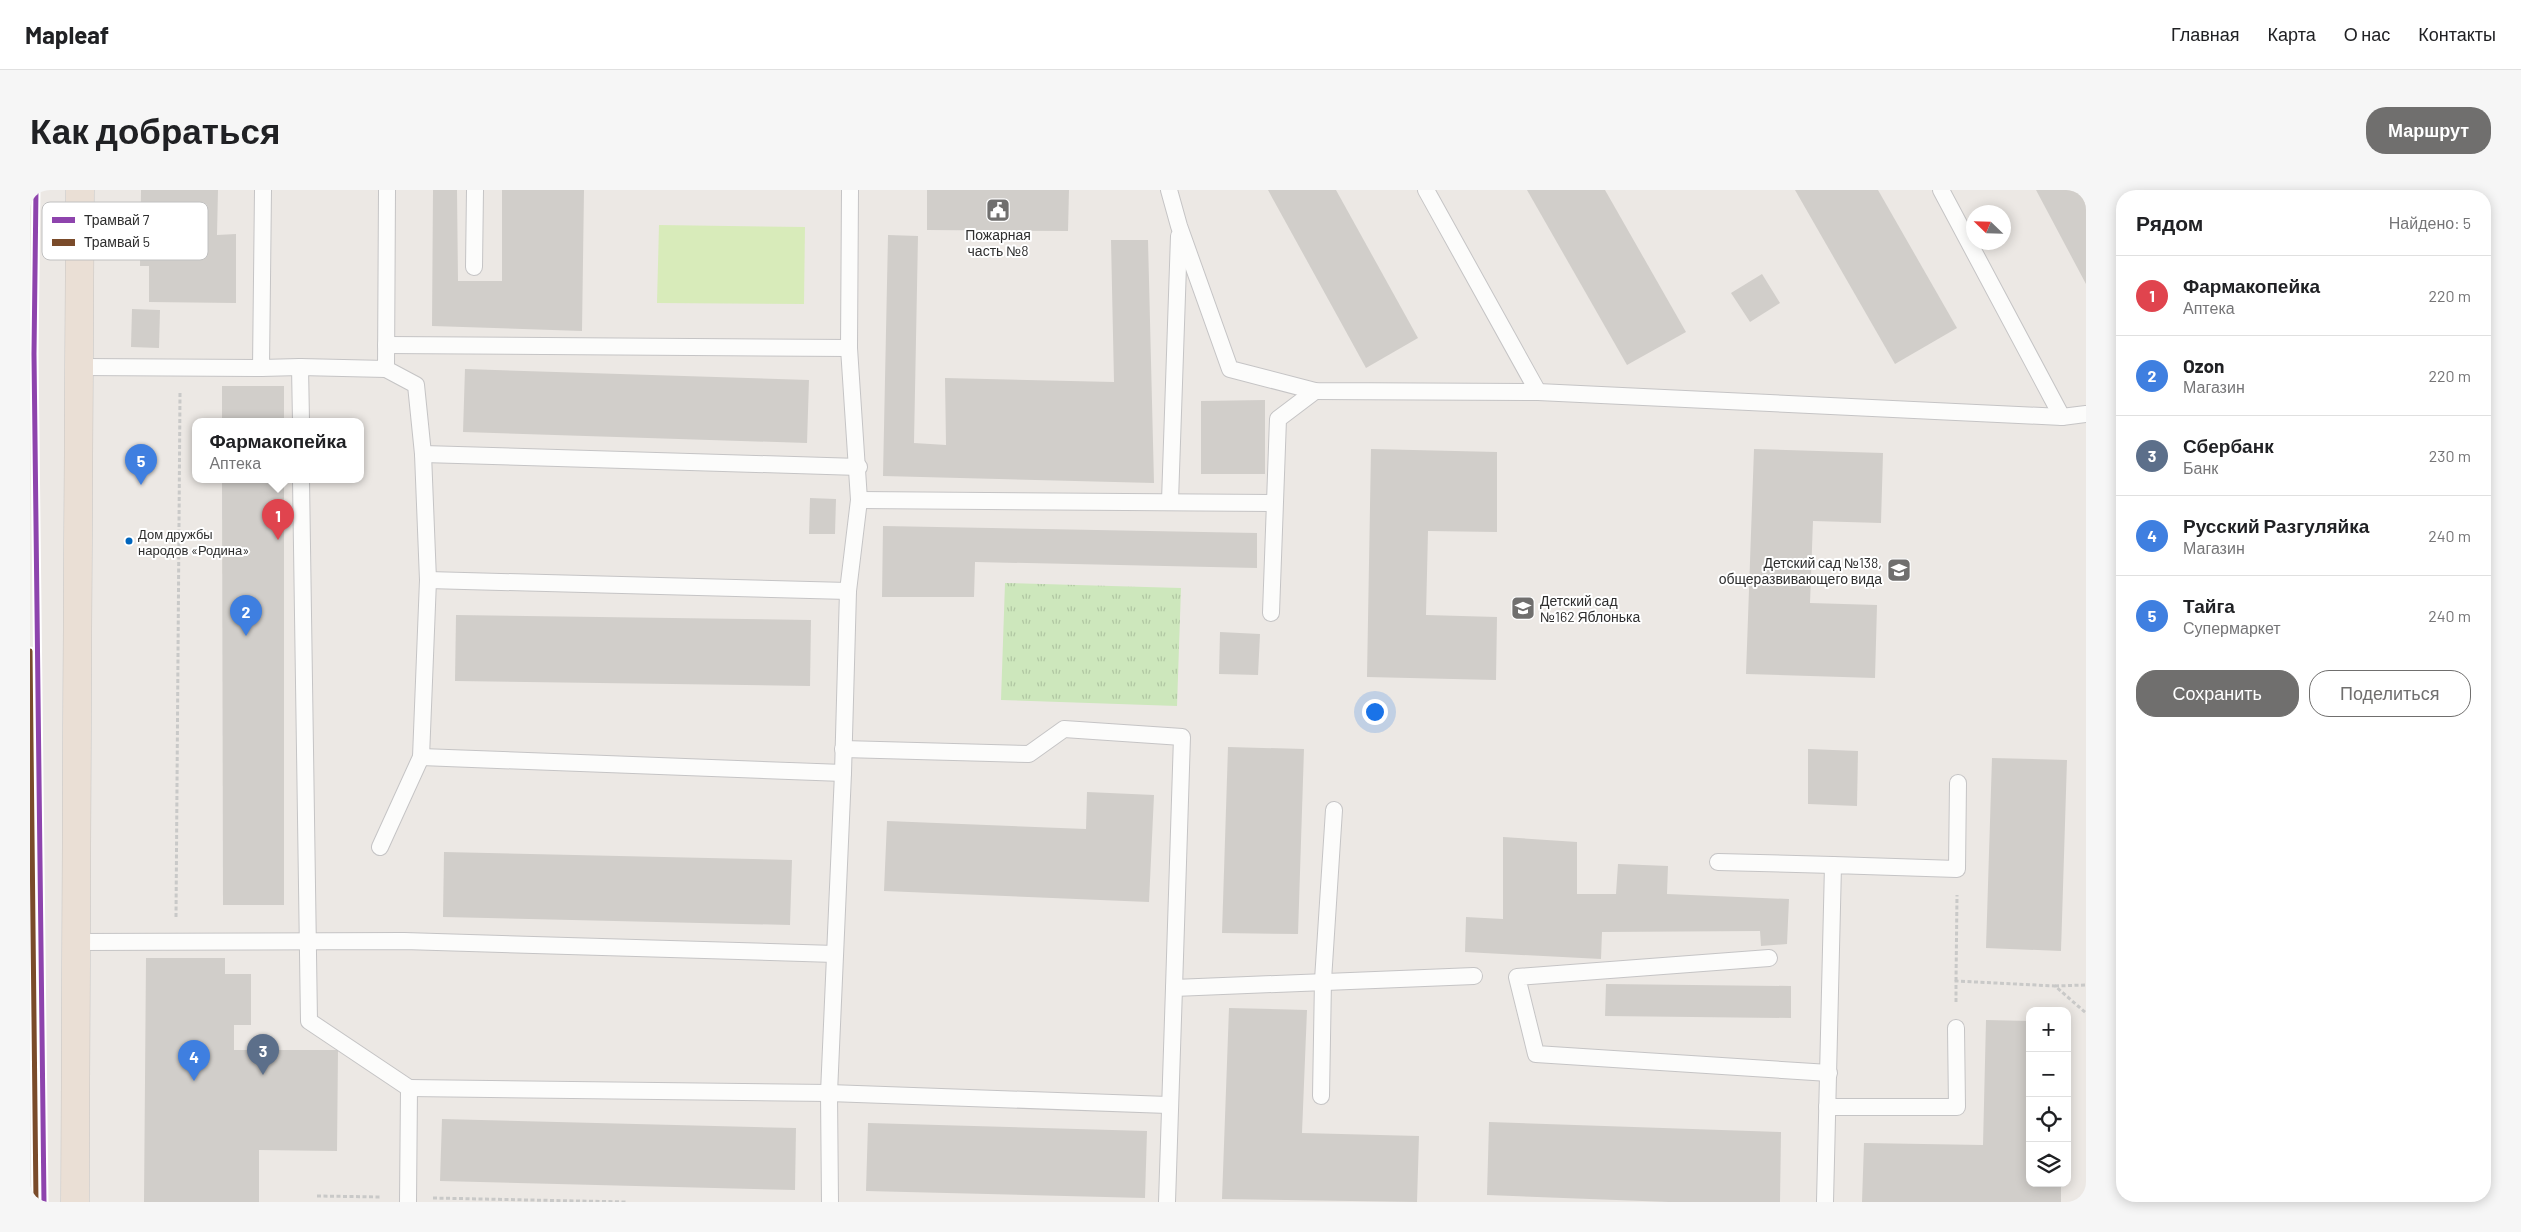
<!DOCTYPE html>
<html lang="ru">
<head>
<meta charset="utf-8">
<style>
	body { margin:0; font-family:Barlow,sans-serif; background:#f6f6f6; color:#202124 }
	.controls { position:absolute; right:15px; bottom:15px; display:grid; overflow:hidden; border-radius:10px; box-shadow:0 2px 12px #0003 }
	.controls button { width:45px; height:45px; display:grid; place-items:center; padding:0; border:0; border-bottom:1px solid #e0e0e0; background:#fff; color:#202124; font:25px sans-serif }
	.compass { position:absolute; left:1936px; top:15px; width:45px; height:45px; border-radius:50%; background:#fff; box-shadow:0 2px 12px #0003; rotate:293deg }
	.you { position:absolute; left:1344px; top:521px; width:18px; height:18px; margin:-12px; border:4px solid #fff; border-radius:50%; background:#1a73e8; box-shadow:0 0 0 8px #1a73e833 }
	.badge { display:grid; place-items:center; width:32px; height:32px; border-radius:50%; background:#706f6e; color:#fff; font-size:16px; font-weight:700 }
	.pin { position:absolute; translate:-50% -41px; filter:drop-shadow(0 1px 2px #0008) }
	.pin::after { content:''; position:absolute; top:26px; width:18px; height:15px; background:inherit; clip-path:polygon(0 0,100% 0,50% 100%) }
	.popup { position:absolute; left:162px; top:228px; width:172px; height:65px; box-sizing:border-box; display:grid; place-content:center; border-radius:10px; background:#fff; filter:drop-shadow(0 1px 4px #0005); font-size:16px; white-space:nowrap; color:#757577 }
	.popup b { font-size:19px; color:#202124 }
	.popup::after { content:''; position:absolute; left:50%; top:100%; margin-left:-10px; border:10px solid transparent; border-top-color:#fff }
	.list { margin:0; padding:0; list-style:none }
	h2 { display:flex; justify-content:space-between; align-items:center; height:65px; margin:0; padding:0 20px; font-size:21px }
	h2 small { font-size:16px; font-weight:400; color:#757577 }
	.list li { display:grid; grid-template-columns:32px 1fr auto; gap:15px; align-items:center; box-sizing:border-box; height:80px; padding:0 20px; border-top:1px solid #e0e0e0 }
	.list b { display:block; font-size:19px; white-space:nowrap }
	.list p { margin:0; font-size:16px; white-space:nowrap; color:#757577 }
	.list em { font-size:16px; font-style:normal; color:#757577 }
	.actions { display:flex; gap:10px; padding:15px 20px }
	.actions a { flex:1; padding:11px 0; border:1px solid #706f6e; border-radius:20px; text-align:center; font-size:18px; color:#706f6e }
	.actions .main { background:#706f6e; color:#fff }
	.icon { flex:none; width:28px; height:28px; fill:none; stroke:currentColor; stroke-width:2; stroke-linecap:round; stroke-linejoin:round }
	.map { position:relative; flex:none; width:2056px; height:1012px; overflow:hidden; border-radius:20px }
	header { display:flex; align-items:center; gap:30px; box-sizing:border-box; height:70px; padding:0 25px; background:#fff; border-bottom:1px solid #e0e0e0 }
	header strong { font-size:24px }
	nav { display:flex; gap:28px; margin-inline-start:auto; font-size:18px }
	.intro { display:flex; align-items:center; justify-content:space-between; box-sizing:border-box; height:120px; padding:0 30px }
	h1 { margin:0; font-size:35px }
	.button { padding:12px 22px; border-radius:20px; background:#706f6e; color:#fff; font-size:18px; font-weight:700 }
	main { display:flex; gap:30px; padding:0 30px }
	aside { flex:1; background:#fff; border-radius:20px; box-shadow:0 2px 12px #0003 }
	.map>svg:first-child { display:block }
	.grass { fill:url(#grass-tufts) }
	.pitch { fill:#d8ebba }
	.building { fill:#d1ceca }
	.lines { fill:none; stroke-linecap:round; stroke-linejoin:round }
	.lane-casing { stroke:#c5c4c5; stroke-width:18 }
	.highway-casing { stroke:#c6c5c4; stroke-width:29 }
	.path { stroke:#c9c9c8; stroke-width:3; stroke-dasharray:4 2.5; stroke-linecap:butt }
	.lane { stroke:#fcfcfb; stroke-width:16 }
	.highway { stroke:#eadfd5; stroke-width:28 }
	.tram-1-casing { stroke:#fff; stroke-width:9 }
	.tram-2-casing { stroke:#fff; stroke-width:9 }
	.tram-1 { stroke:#8e44ad; stroke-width:5 }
	.tram-2 { stroke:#7a4b2a; stroke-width:5 }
	.bus-dot { fill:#0065bd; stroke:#fff; stroke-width:2 }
	.labels { text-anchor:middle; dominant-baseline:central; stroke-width:4; stroke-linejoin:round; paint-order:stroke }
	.bus-label { font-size:13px; fill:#2e2e2e; stroke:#fff; text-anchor:start }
	.poi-label { font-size:14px; fill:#2e2e2e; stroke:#fff }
	.key { fill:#fff; stroke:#c0c0c0; stroke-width:1 }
	.key-label { font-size:14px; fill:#2e2e2e }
</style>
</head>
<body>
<header>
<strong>Mapleaf</strong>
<nav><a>Главная</a><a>Карта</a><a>О нас</a><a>Контакты</a></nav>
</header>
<div class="intro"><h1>Как добраться</h1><a class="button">Маршрут</a></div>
<main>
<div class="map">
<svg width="2056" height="1012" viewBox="0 0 2056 1012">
	<defs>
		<pattern id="grass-tufts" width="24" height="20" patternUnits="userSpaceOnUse" patternTransform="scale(1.25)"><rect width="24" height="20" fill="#cde7bc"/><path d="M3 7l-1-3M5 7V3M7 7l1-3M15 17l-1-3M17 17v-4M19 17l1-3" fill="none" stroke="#b0c6a2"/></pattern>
	</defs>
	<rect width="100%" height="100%" fill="#ece8e4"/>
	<polygon class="grass" points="975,393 1151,398 1147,516 971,510"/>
	<polygon class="pitch" points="629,35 775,37 774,114 627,113"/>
	<g class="building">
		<polygon points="111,0 188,0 187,45 206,44 206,113 119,112 119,76 110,76"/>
		<polygon points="403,0 427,0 428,91 472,91 472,0 554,0 552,141 402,136"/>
		<polygon points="897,0 1039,0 1038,41 897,40"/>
		<polygon points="1238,0 1306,0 1388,148 1336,178"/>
		<polygon points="1497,0 1575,0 1656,142 1597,175"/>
		<polygon points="1765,0 1848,0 1927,138 1865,174"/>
		<polygon points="2006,0 2056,0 2056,94"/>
		<polygon points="858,45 888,46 884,253 916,255 915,188 1084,192 1081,50 1118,50 1124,293 853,286"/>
		<polygon points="1732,84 1750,113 1720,132 1701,103"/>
		<polygon points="102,119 130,120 129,158 101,157"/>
		<polygon points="435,179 779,190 777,253 433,242"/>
		<rect x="192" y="196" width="62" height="35"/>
		<polygon points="1235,210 1235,284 1171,284 1171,211"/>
		<polygon points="1341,259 1467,262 1467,342 1398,341 1396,425 1467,427 1466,490 1337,487"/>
		<polygon points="1724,259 1853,263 1851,333 1783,331 1780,413 1847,415 1845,488 1716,484"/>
		<polygon points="192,289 254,289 254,715 193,715"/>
		<polygon points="780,308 806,309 805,344 779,344"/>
		<polygon points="853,336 1227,343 1227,378 945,372 944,407 852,407"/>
		<polygon points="426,425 781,430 780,496 425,491"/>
		<polygon points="1190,442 1230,444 1228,485 1189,484"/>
		<polygon points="1198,557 1274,559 1268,744 1192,743"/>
		<polygon points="1778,559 1828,561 1827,616 1778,614"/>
		<polygon points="1962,568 2037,570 2031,761 1956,758"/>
		<polygon points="1057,602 1124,605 1119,712 854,701 857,631 1056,639"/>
		<polygon points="1473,647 1547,652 1547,704 1586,704 1588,674 1638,676 1637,704 1759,709 1757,754 1731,756 1730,741 1572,742 1571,769 1435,762 1436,727 1473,729"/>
		<polygon points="414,662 762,670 760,735 413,727"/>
		<polygon points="116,768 195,768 195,784 221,784 221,835 204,835 204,860 308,860 307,961 229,960 229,1012 114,1012"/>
		<polygon points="1576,794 1761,796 1761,828 1575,826"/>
		<polygon points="1199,818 1277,820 1272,943 1389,946 1387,1012 1192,1009"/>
		<polygon points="1956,830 2000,831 2000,993 2031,993 2031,1012 1832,1012 1834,953 1953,955"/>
		<polygon points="412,929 766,938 765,1000 410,991"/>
		<polygon points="1459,932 1751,942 1750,1012 1639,1012 1457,1005"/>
		<polygon points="838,933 1117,941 1115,1008 836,1001"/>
	</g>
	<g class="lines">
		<g class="lane-casing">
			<g id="lane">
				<polyline points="233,0 231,178 270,177"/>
				<polyline points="1139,0 1149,36 1200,179 1285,201 1508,202 2032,227 2056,224"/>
				<polyline points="1396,0 1508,202"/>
				<polyline points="1911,0 2032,227"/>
				<polyline points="444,77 445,0"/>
				<polyline points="356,155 819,158"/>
				<polyline points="50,177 231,178"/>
				<polyline points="271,231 270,177 356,179 357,0"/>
				<polyline points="393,264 829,277"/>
				<polyline points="271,289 279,831 379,898 378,1012"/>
				<polyline points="829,310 1244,313"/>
				<polyline points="1140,311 1149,46"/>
				<polyline points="398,390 818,401"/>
				<polyline points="1241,423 1248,229 1285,201"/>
				<polyline points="813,559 999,564 1034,539 1152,547 1144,798"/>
				<polyline points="391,567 813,583"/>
				<polyline points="350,657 391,567 398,390 393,264 386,195 356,179"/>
				<polyline points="1688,672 1803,675"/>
				<polyline points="44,752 374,751 805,764"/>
				<polyline points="1739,768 1487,787 1506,864 1799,883"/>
				<polyline points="379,898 799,903 1138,915"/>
				<polyline points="1291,906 1293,790 1304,620"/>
				<polyline points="1797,917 1927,917 1926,838"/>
				<polyline points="800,1012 799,903 813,583 818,401 829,310 819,158 820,0"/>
				<polyline points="1137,1012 1144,798 1444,786"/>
				<polyline points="1795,1012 1803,675 1927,679 1928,593"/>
			</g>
		</g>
		<g class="highway-casing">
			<path id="highway" d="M 45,1012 C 44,675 50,337 50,0"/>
		</g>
		<g class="path">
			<polyline points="146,727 150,203"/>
			<polyline points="1926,791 1927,705"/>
			<polyline points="2025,796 2056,795"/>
			<polyline points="1926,812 1926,791 2025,796 2056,823"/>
			<polyline points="287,1006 351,1007"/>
			<polyline points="403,1008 597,1012"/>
		</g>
		<use href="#lane" class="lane"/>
		<use href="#highway" class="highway"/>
		<g class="tram-1-casing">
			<polyline id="tram-1" points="6,0 4,164 14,1012"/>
		</g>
		<g class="tram-2-casing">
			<polyline id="tram-2" points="0,461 6,1012"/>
		</g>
		<use href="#tram-1" class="tram-1"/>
		<use href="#tram-2" class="tram-2"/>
	</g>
	<defs>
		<g id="civic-square" transform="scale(1.25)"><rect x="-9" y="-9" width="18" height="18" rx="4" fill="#706f6e" stroke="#fff"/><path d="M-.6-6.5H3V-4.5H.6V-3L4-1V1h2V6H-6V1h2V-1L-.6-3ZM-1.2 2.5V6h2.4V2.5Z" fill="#fff"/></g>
		<g id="school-square" transform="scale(1.25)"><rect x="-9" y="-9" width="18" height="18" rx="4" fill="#706f6e" stroke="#fff"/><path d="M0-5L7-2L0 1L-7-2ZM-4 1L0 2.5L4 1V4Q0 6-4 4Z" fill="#fff"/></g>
	</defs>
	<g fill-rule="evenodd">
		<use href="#civic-square" x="968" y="20"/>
		<use href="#school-square" x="1869" y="380"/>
		<use href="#school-square" x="1493" y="418"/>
	</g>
	<circle class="bus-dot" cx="99" cy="351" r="4.5"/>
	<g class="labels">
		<g class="bus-label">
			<text x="108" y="344">Дом дружбы<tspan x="108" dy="16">народов «Родина»</tspan></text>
		</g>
		<g class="poi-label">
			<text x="968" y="44">Пожарная<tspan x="968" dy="16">часть №8</tspan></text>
			<text x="1852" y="372" text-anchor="end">Детский сад №138,<tspan x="1852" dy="16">общеразвивающего вида</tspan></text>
			<text x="1510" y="410" text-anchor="start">Детский сад<tspan x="1510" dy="16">№162 Яблонька</tspan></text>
		</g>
	</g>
	<rect x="12" y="12" width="166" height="58" rx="8" class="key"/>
	<rect x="22" y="27" width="23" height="6" fill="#8e44ad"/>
	<rect x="22" y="49" width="23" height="7" fill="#7a4b2a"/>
	<g class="key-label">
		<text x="54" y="35">Трамвай 7</text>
		<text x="54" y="57">Трамвай 5</text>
	</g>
</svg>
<div class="controls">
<button>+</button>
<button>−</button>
<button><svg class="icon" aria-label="locate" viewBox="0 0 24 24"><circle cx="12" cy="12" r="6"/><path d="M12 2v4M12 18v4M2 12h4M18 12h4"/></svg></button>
<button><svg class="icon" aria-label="layers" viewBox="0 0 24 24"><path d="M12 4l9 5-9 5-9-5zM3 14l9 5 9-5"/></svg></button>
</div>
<svg class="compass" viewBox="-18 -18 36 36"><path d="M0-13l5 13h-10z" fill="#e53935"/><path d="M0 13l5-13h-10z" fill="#757577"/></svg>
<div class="you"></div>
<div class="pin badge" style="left:248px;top:350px;background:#e0444e">1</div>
<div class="popup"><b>Фармакопейка</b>Аптека</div>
<div class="pin badge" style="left:216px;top:446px;background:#3f7fe0">2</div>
<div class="pin badge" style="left:233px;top:885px;background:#5c6f8a">3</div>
<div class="pin badge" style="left:164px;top:891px;background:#3f7fe0">4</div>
<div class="pin badge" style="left:111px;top:295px;background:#3f7fe0">5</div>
</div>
<aside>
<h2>Рядом<small>Найдено: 5</small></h2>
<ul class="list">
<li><span class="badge" style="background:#e0444e">1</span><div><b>Фармакопейка</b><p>Аптека</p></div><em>220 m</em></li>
<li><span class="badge" style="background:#3f7fe0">2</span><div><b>Ozon</b><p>Магазин</p></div><em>220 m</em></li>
<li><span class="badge" style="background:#5c6f8a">3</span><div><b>Сбербанк</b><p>Банк</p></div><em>230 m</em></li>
<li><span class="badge" style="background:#3f7fe0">4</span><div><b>Русский Разгуляйка</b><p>Магазин</p></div><em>240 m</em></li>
<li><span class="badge" style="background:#3f7fe0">5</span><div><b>Тайга</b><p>Супермаркет</p></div><em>240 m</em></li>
</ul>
<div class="actions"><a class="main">Сохранить</a><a>Поделиться</a></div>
</aside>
</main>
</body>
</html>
